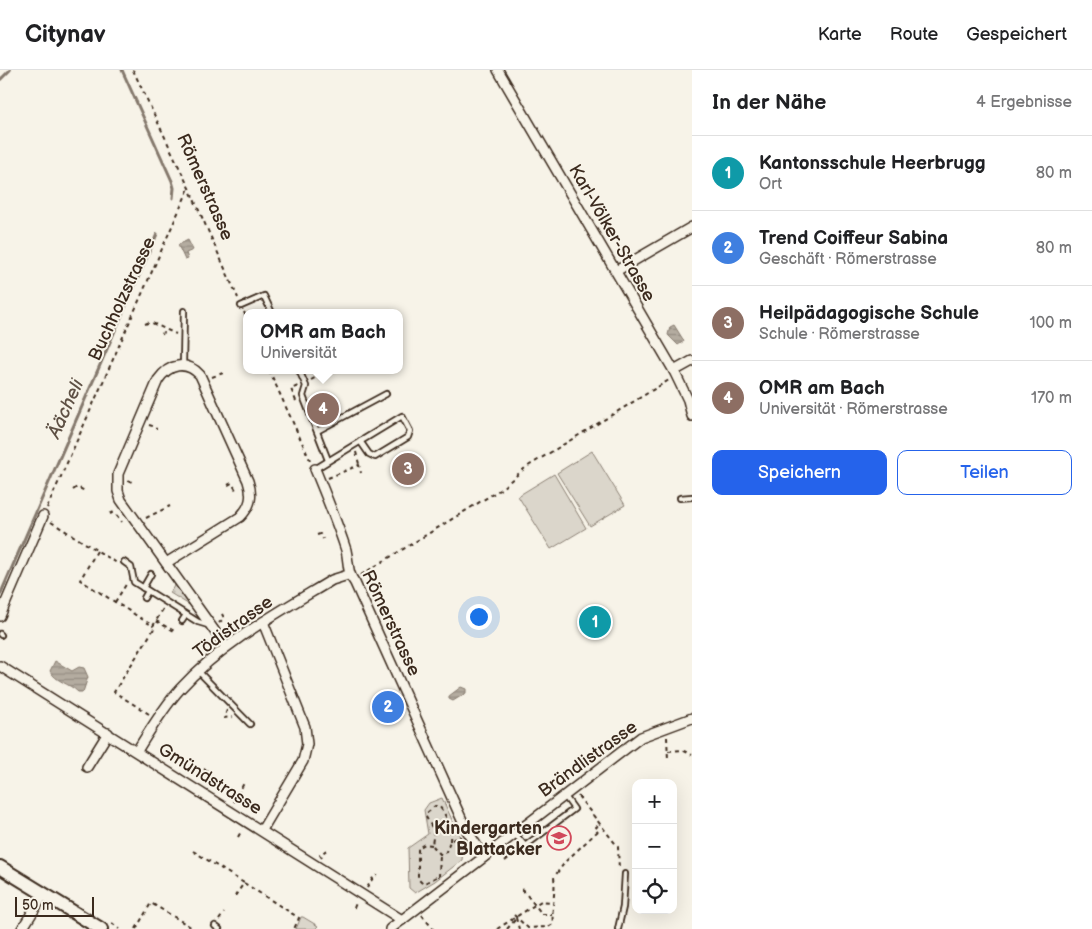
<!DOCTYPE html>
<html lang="de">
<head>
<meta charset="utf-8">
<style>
	body { margin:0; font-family:"Balsamiq Sans",sans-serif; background:#f2f2f2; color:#202124 }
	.controls { position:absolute; right:15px; bottom:15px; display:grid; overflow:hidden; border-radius:10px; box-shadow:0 5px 20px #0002 }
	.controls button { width:45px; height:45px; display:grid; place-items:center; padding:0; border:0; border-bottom:1px solid #e0e0e0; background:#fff; color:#202124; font:25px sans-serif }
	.scale { position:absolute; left:15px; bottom:12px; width:79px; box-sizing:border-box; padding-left:5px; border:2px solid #3b2a1e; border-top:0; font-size:14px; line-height:18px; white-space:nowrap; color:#3b2a1e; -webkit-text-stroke:4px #f7f3e8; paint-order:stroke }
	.you { position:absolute; left:478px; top:546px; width:18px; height:18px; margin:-12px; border:4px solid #fff; border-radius:50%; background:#1a73e8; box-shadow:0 0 0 8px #1a73e833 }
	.badge { display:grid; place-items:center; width:32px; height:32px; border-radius:50%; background:#2563eb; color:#fff; font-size:16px; font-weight:700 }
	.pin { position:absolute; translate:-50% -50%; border:2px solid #fff; box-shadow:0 1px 5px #0006 }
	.popup { position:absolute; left:243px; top:239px; width:160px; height:65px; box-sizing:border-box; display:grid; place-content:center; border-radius:10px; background:#fff; filter:drop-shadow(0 1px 4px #0005); font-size:16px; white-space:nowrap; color:#757577 }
	.popup b { font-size:19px; color:#202124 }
	.popup::after { content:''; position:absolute; left:50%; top:100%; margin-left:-10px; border:10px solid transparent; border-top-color:#fff }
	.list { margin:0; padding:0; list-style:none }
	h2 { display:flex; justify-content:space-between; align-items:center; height:65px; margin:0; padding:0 20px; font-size:21px }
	h2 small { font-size:16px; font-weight:400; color:#757577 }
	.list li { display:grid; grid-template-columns:32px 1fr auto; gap:15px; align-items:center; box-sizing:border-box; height:75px; padding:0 20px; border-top:1px solid #e0e0e0 }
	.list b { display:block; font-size:19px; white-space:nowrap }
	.list p { margin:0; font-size:16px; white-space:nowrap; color:#757577 }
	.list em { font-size:16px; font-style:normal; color:#757577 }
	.actions { display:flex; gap:10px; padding:15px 20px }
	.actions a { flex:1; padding:11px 0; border:1px solid #2563eb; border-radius:10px; text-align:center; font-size:18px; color:#2563eb }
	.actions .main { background:#2563eb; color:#fff }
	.icon { flex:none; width:28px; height:28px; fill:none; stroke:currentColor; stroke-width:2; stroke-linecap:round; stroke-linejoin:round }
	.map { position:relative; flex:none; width:692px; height:859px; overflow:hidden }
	header { display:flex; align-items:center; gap:30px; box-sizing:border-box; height:70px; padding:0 25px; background:#fff; border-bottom:1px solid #e0e0e0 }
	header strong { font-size:24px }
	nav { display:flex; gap:28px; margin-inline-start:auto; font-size:18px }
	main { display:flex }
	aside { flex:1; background:#fff }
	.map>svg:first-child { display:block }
	.grass { fill:url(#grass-dots); stroke:#8b8074 }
	.park { fill:#dbd6cb; stroke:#8b8074 }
	.water { fill:url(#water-rules); stroke:#84786c }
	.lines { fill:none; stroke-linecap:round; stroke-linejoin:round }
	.stream { stroke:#84786c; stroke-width:3 }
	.lane-casing { stroke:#3b2a1e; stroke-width:8 }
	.street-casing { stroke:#3b2a1e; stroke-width:12 }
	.secondary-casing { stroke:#3b2a1e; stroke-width:16 }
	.path { stroke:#3b2a1e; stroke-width:2; stroke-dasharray:4 4; stroke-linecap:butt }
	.lane { stroke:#f7f3e8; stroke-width:4.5 }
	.street { stroke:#f7f3e8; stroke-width:9 }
	.secondary { stroke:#f7f3e8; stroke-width:12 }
	.labels { text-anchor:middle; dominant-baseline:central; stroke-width:4; stroke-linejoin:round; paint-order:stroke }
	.street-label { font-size:18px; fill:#3b2a1e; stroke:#f7f3e8 }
	.poi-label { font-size:18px; font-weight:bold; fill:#3b2a1e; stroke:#f7f3e8; text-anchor:end }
	.water-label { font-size:19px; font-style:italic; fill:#5f5145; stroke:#f7f3e8 }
</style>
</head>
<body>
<header>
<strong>Citynav</strong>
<nav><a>Karte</a><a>Route</a><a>Gespeichert</a></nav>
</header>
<main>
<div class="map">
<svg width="692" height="859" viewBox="0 0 692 859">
	<defs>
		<pattern id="grass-dots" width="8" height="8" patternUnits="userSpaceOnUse" patternTransform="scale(1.25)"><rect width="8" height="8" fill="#dbd6cb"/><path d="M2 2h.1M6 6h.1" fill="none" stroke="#bdb8ae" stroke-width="1.8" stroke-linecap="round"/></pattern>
		<pattern id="water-rules" width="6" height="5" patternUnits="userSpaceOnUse" patternTransform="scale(1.25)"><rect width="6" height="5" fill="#b4aca0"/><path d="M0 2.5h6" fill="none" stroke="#948c82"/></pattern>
	</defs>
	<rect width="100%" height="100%" fill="#f7f3e8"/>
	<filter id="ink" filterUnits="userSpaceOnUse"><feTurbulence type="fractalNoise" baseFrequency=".02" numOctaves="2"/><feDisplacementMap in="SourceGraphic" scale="10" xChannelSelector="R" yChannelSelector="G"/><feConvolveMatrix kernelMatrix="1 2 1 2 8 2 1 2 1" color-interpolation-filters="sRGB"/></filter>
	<g filter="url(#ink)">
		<polygon class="grass" points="175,514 191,536 170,523"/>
		<g class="park">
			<polygon points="592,381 625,435 590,456 557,403"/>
			<polygon points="554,404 586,458 551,479 518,426"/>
			<polygon points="442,728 465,778 463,780 462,790 435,811 415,823 409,818 408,778 428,764 424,740 429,733"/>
			<polygon points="301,847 303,847 318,856 315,859 296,859"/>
		</g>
		<g class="water">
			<polygon points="188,170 193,180 186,183 188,189 185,190 178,175"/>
			<polygon points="674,255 684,271 678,275 668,265 670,257"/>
			<path d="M 55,591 L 72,601 L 79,597 L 84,598 L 88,607 L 83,622 L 78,622 C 69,613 56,612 50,601 Z"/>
			<polygon points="461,617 466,619 466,623 453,631 449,629 449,626"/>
		</g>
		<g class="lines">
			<g class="stream">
				<polyline points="122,0 172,111 174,118 173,128"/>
				<polyline points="0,10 10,0"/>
				<polyline points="0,525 157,164"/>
			</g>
			<g class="lane-casing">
				<g id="lane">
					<polyline points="241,236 264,226 272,243"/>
					<polyline points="183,295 184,241"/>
					<polyline points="299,300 306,316 303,326 328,390"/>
					<polyline points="317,361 386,324"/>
					<polyline points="315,399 402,346 410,361 408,367 375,387 369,384 360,371"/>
					<polyline points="680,428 692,427"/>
					<polyline points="124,492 131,497 134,512 198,552 208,555"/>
					<polyline points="143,518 151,504"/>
					<polyline points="144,528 148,521"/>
					<polyline points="182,551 186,545"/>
					<polyline points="0,564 1,565"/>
					<polyline points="198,601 250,654"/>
					<polyline points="515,764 525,776 574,739 564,725"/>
					<polyline points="215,856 219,859"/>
					<polyline points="618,859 623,837 625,804"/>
				</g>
			</g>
			<g class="street-casing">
				<g id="street">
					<polyline points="498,0 674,301 688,330 692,346"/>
					<polyline points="616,201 692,157"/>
					<polyline points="674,301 692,291"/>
					<path d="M 315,399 C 326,426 337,452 346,480 C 349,493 347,503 355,513 L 466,759 L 484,787"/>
					<path d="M 166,493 L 240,447 C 251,436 253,426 248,411 L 200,305 C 186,290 169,294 158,310 L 118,404 L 118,421 L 121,430 L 226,577"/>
					<polyline points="0,546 43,446"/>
					<polyline points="0,596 402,850"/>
					<path d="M 137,681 C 150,660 163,638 180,619 C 223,572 279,542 332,510 L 348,505"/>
					<polyline points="87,697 108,663"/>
					<polyline points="262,760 303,691 307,674 305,657 263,552"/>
					<polyline points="22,859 44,824"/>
					<polyline points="390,859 641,667 692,648"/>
				</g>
			</g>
			<g class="secondary-casing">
				<polyline id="secondary" points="0,797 101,859"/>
			</g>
			<g class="path">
				<polyline points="133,0 189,118 238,228"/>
				<polyline points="244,242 247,249"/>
				<polyline points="145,254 150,252 176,264"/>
				<polyline points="162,265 164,258"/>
				<polyline points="269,300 310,390"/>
				<polyline points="212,307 223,303"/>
				<polyline points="311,310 320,305"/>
				<polyline points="296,331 291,319 298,316"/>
				<polyline points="149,355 156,357 156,359"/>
				<polyline points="356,382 359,394"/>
				<polyline points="328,408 359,395 361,403"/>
				<polyline points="128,410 134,413"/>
				<polyline points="228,415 232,413 237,422"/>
				<polyline points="73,420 77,417 85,421"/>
				<polyline points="47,438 189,118"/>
				<polyline points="110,444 114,442 122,452"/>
				<polyline points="146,448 170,436"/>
				<polyline points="51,452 117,493"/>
				<polyline points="317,465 320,464 323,469"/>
				<polyline points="97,481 80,510 153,556"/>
				<polyline points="361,505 501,419 525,398 669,310"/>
				<polyline points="115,532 127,513"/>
				<polyline points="156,551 176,562"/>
				<polyline points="219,553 224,548 222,544"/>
				<polyline points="227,640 224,648 233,647"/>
				<polyline points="149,644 114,622 155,557 153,556 163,539"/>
				<polyline points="667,667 668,690"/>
				<polyline points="668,681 682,680 692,685"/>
				<polyline points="204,699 208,701 209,698"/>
				<polyline points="578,726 618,777 619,800"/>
				<polyline points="234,732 244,713"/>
				<polyline points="238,767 242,760"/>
				<path d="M 450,771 C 451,758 448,747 439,736 L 435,736 L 427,743 L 426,747 L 434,761 L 432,775 L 440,784 L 445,784 L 450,771 L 461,766"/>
				<polyline points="432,775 425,774 418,778 418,809 423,814 438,806"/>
				<polyline points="193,781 244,813 235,826"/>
				<polyline points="322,788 320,785 329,778"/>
				<polyline points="505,791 519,780"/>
				<polyline points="439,807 440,784"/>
				<polyline points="244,813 299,848 294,859"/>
				<polyline points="367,818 374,806 377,805"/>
				<polyline points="522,819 542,844 552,844"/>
				<polyline points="354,838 356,833"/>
				<polyline points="422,845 433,859"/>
				<path d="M 514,845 L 528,858 L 548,857 L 553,854 C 551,837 556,823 554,807 L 566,791 L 599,760 L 596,757 L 600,754"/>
				<polyline points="516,848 519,859"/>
				<polyline points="219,850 224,843"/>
				<polyline points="112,853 119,859"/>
				<polyline points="136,859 151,833 194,859"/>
				<polyline points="497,859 541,831 551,832"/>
				<polyline points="507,859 515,850"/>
			</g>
			<use href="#lane" class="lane"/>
			<use href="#street" class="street"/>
			<use href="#secondary" class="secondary"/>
		</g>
	</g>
	<defs>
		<g id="school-ring" transform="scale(1.25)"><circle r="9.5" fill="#f7f3e8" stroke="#d1495b" stroke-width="1.5"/><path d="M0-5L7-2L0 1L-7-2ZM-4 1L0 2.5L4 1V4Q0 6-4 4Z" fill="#d1495b"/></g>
	</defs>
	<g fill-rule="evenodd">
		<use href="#school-ring" x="559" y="768"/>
	</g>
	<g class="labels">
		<g class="street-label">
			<text transform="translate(205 117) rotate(66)">Römerstrasse</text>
			<text transform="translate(612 163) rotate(60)">Karl-Völker-Strasse</text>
			<text transform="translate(122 229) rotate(-65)">Buchholzstrasse</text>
			<text transform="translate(391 553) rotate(65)">Römerstrasse</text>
			<text transform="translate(233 557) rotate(-36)">Tödistrasse</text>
			<text transform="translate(588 689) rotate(-36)">Brändlistrasse</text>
			<text transform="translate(210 709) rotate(32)">Gmündstrasse</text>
		</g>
		<g class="poi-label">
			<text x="542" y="758">Kindergarten<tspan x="542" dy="21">Blattacker</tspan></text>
		</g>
		<g class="water-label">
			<text transform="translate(66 339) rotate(-66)">Äächeli</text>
		</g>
	</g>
</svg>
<div class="controls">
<button>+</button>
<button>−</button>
<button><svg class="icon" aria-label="locate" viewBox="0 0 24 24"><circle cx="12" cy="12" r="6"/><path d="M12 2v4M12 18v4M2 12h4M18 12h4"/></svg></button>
</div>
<div class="scale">50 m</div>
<div class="you"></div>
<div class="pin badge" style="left:595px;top:552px;background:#0f9aa8">1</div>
<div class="pin badge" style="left:388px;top:637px;background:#3f7fe0">2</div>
<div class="pin badge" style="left:408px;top:399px;background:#8d6e63">3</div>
<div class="pin badge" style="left:323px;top:339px;background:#8d6e63">4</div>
<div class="popup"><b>OMR am Bach</b>Universität</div>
</div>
<aside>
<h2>In der Nähe<small>4 Ergebnisse</small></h2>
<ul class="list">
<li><span class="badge" style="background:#0f9aa8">1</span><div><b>Kantonsschule Heerbrugg</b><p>Ort</p></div><em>80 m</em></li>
<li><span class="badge" style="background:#3f7fe0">2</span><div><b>Trend Coiffeur Sabina</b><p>Geschäft · Römerstrasse</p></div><em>80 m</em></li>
<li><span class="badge" style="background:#8d6e63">3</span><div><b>Heilpädagogische Schule</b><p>Schule · Römerstrasse</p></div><em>100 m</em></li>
<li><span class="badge" style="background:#8d6e63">4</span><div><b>OMR am Bach</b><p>Universität · Römerstrasse</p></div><em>170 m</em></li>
</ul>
<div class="actions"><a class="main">Speichern</a><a>Teilen</a></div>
</aside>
</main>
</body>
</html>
